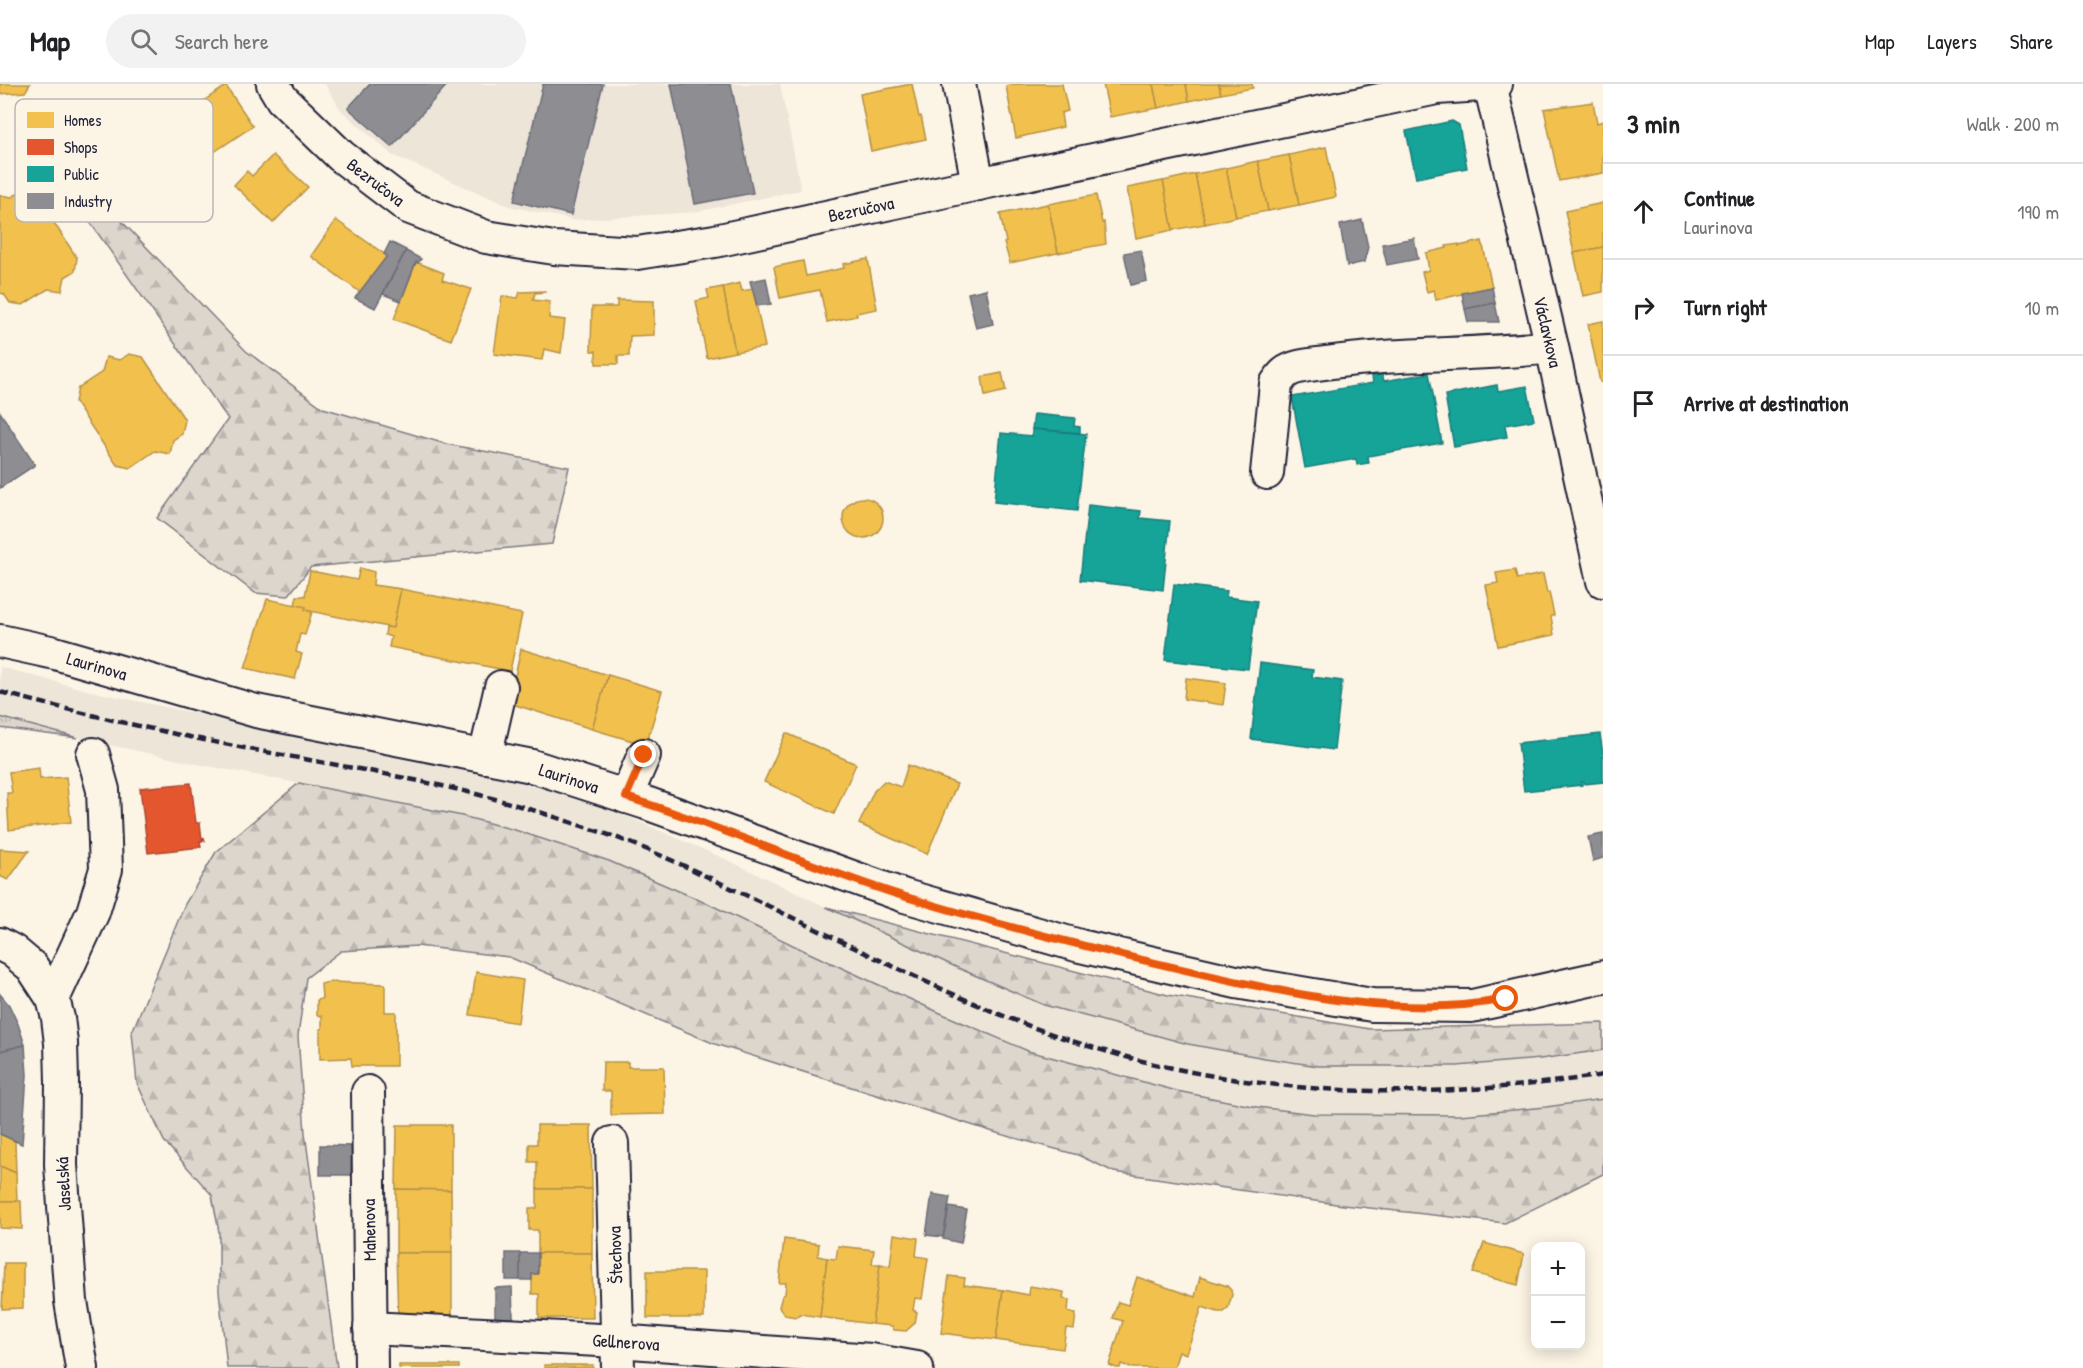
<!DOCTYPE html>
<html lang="en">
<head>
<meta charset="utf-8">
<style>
	body { margin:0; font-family:"Patrick Hand",sans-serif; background:#f2f2f2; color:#202124 }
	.controls { position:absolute; right:18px; bottom:18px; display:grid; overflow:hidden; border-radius:12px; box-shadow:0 3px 15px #0003 }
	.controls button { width:54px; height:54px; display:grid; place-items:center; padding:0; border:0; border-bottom:2px solid #e0e0e0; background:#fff; color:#202124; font:30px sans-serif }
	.stop { position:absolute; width:18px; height:18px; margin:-14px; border:4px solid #ea580c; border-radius:50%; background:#fff }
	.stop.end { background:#ea580c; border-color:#fff; box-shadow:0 2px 6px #0008 }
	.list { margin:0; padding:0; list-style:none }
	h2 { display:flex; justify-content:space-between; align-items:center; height:78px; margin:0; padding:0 24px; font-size:26px }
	h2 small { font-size:20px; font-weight:400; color:#757577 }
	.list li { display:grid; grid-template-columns:39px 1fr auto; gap:18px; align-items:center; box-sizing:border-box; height:96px; padding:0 24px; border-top:2px solid #e0e0e0 }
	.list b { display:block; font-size:22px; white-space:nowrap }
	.list p { margin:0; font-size:20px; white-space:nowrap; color:#757577 }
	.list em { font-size:20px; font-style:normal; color:#757577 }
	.icon { flex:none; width:33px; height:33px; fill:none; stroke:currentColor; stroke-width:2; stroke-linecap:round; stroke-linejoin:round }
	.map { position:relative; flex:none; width:1603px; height:1284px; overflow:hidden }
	header { display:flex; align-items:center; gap:36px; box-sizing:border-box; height:84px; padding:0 30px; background:#fff; border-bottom:2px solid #e0e0e0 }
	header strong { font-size:28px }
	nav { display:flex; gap:33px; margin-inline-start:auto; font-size:21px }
	.search { width:420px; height:54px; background:#f2f2f2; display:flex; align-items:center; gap:15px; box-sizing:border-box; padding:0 21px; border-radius:33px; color:#757577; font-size:22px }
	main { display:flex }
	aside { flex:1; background:#fff }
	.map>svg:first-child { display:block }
	.built { fill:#ece5d8 }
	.grass { fill:url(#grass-tufts); stroke:#7f7c84; stroke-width:1.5 }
	.forest { fill:url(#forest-firs); stroke:#7f7c84; stroke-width:1.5 }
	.homes { fill:#f2c14e; stroke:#b49148; stroke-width:1.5 }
	.shops { fill:#e4572e; stroke:#aa4732; stroke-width:1.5 }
	.public { fill:#17a398; stroke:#1a7c7c; stroke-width:1.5 }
	.industry { fill:#8d8d92; stroke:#6d6d78; stroke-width:1.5 }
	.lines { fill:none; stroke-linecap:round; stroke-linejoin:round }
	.minor-casing { stroke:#22223b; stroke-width:36 }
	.minor { stroke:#fcf5e5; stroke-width:32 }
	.rail { stroke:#22223b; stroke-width:4.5; stroke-dasharray:9 4.5; stroke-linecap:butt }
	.route { stroke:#ea580c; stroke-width:8 }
	.labels { text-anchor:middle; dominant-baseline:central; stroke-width:6; stroke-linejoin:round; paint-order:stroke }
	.street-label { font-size:18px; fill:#22223b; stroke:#fcf5e5 }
	.key { fill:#fcf5e5; stroke:#bbb6b2; stroke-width:1.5 }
	.key-label { font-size:16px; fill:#22223b }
</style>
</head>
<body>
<header>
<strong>Map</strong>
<div class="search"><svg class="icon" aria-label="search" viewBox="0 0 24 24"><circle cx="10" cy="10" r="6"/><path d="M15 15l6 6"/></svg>Search here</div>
<nav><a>Map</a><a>Layers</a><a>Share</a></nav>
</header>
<main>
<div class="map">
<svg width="1603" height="1284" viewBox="0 0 1603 1284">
	<defs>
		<pattern id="grass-tufts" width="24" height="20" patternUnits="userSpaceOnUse" patternTransform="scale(1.5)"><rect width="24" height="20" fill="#dcd6cc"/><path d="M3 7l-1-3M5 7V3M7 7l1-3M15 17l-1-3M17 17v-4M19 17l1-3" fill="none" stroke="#bcb7b0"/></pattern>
		<pattern id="forest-firs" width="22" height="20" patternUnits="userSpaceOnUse" patternTransform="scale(1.5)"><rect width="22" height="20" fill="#dcd6cc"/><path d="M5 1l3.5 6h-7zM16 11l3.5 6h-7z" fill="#bcb7b0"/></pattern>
	</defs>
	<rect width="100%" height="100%" fill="#fcf5e5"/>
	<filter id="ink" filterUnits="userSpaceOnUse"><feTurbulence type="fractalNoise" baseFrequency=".0167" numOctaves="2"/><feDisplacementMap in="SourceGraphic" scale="12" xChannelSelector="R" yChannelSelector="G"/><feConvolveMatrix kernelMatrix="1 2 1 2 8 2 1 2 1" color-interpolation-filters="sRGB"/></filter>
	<g filter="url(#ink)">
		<g class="built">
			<polygon points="325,0 780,0 801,106 695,128 573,136 509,122 392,71 341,26"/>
			<polygon points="0,583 90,607 212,633 382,665 474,684 529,699 626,732 732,778 826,823 958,884 1044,921 1114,940 1188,960 1265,974 1318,982 1457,982 1540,975 1603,966 1603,1015 1546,1023 1460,1031 1314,1030 1257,1023 1177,1007 1028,967 938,928 805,867 711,821 609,777 515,746 462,732 373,713 202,681 78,654 0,633"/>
		</g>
		<polygon class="grass" points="0,633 78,654 0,644"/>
		<g class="forest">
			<polygon points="87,101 246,267 323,324 446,360 569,383 552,460 311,483 288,512 255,509 157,434 228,335 71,111"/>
			<polygon points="299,699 462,732 515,746 609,777 711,821 805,867 938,928 1028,967 1177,1007 1257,1023 1314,1030 1460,1031 1546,1023 1603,1015 1603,1090 1505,1139 1343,1121 1114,1088 1078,1071 1000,1050 715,960 509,873 417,862 341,867 306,894 298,952 305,1049 337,1284 227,1284 219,1207 219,1148 212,1111 164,1057 137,999 132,948 185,820 216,768"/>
			<polygon points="826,823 1168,911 1370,945 1603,939 1603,966 1540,975 1457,982 1318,982 1265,974 1188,960 1044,921 958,884"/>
		</g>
		<g class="homes">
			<polygon points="0,0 30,0 25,8 0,10"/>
			<polygon points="912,0 919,33 921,32 926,55 871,67 860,10"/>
			<polygon points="1015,0 1062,0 1068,27 1061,29 1063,43 1016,54 1006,2"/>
			<polygon points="1103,0 1153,0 1158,24 1110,33"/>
			<polygon points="1153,0 1186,0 1189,17 1158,24"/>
			<polygon points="1186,0 1219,0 1221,10 1189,17"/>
			<polygon points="1219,0 1252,0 1253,4 1221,10"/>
			<polygon points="226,2 253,42 205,74 178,34"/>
			<polygon points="1593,18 1597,39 1603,37 1603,89 1559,97 1544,25"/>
			<polygon points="1326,63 1336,113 1299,121 1289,71"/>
			<polygon points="273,71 308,103 273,139 234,101 247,87 252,92"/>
			<polygon points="1289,71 1299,121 1268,127 1258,77"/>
			<polygon points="1258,77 1268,127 1236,133 1226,84"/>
			<polygon points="1226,84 1236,133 1205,140 1195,90"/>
			<polygon points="1195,90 1205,140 1173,146 1163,97"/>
			<polygon points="1163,97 1173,146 1136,154 1127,104"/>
			<polygon points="22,107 35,110 77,174 75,187 65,193 62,207 48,205 23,221 10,219 4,210 0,209 0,111 12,113"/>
			<polygon points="1096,111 1102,139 1104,138 1106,160 1058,169 1048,120"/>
			<polygon points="1603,119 1603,163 1574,169 1565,127"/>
			<polygon points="1048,120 1058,169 1010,179 1004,159 1006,158 1000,130"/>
			<polygon points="336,136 387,172 361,209 311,172"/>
			<polygon points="1482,157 1492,203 1436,216 1434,206 1427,208 1422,188 1429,186 1426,169 1447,164 1446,162 1459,160 1459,162"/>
			<polygon points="1603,163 1603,208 1583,212 1574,169"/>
			<polygon points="868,175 877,225 856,229 857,232 827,238 820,206 780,214 774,183 803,177 806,192 844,184 843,180"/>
			<polygon points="416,178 444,189 442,196 471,205 451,256 394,235"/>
			<polygon points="740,199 742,207 753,205 765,263 735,268 723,203"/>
			<polygon points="723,203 735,268 707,274 696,217 709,214 707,206"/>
			<polygon points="545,207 545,208 535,209 533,216 550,218 549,234 565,236 561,269 544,265 542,276 494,270 502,212 518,214 520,208"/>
			<polygon points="617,216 654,217 654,251 630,252 629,272 618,272 618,280 596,280 596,267 591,267 592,223 617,223"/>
			<polygon points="1603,237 1603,298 1600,298 1588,240"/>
			<polygon points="129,270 143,273 185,336 182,350 173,356 170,370 155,367 130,384 117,381 75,318 78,304 102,288 106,273 120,276"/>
			<polygon points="1002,289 1006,307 985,312 982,293"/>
			<circle cx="863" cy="434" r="20"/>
			<polygon points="360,484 374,488 373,501 401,505 393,544 305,526 306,523 295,521 297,512 305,512 310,487 357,496"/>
			<polygon points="1515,486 1517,495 1543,490 1547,509 1549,508 1554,531 1551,532 1554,551 1498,562 1486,501 1498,499 1496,489"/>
			<polygon points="401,505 522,530 510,587 389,563 391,553 385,551 386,543 393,544"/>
			<polygon points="267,515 306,523 305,526 312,528 305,551 300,550 296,568 302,570 295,595 245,584"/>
			<polygon points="521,565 608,591 592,645 509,619"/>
			<polygon points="608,591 662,607 646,661 592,645"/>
			<polygon points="1186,594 1226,599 1223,621 1184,615"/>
			<polygon points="786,649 856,680 834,730 764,698"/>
			<polygon points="908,681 957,700 927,770 859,740 874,707 884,697 901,703"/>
			<polygon points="39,684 40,695 66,693 71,738 9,746 7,709 12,709 9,688"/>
			<polygon points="0,765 29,767 8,796 0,792"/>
			<polygon points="476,888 523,896 518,939 470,931"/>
			<polygon points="329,898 385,900 385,928 396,928 396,982 352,982 351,974 320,975 320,945 322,945 322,932 317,931 317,916 322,915 321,900"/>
			<polygon points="603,978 628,978 628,983 664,983 665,1030 611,1031 611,1007 602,1007"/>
			<polygon points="397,1041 451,1041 451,1106 396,1105"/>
			<polygon points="537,1041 591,1041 592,1105 537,1105 537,1078 529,1078 529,1060 537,1060"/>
			<polygon points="0,1050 15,1057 16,1089 0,1082"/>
			<polygon points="0,1082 16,1089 17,1117 0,1117"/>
			<polygon points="396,1105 451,1106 452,1169 396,1169"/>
			<polygon points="537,1105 592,1105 592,1169 538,1169 538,1146 529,1146 529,1124 537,1124"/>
			<polygon points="0,1117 21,1117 22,1145 0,1144"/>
			<polygon points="894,1150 918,1154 916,1172 928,1174 922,1215 915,1214 913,1226 917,1228 915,1239 906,1247 894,1246 892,1242 872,1240 880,1180 890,1182"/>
			<polygon points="784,1155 819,1160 818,1172 827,1174 820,1233 800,1230 796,1233 785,1231 779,1223 782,1212 785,1210 786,1199 779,1199"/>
			<polygon points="1484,1159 1524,1170 1518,1201 1473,1189"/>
			<polygon points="838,1162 874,1166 872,1180 880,1180 872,1240 820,1233 827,1174 836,1175"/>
			<polygon points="396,1169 452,1169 452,1234 398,1234"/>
			<polygon points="538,1169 592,1169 593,1234 539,1234 539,1210 532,1210 532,1190 538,1190"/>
			<polygon points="4,1179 23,1179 23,1224 2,1225"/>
			<rect x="647" y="1187" width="57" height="47"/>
			<polygon points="949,1192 965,1194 964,1201 1003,1206 996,1256 941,1249"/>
			<polygon points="1137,1193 1195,1213 1200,1193 1227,1202 1231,1206 1232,1211 1228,1224 1224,1228 1218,1228 1202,1223 1186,1270 1179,1267 1174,1284 1133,1284 1121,1280 1120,1284 1117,1284 1109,1281 1123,1237 1113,1234 1118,1218 1128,1221"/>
			<polygon points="1030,1202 1064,1208 1063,1215 1069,1216 1068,1228 1076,1230 1074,1245 1066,1244 1063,1265 996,1256 1003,1206 1029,1211"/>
			<rect x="399" y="1281" width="60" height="3"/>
			<rect x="544" y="1281" width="49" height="3"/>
		</g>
		<polygon class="shops" points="191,699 196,739 200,739 202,755 204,754 205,757 200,757 201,763 148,769 140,704"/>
		<g class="public">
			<polygon points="1452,37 1459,41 1467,84 1416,94 1406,47"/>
			<polygon points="1429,289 1442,359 1368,372 1369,379 1357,381 1356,375 1305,384 1292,313 1373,299 1372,292 1382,290 1384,297"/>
			<polygon points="1497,301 1498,307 1527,302 1534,336 1505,341 1507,353 1454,363 1445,311"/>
			<polygon points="1034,330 1075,334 1074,342 1080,343 1080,349 1032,345"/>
			<polygon points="1032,345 1086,350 1077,427 994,418 1001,349 1032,352"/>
			<polygon points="1088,421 1141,427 1140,434 1170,437 1163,506 1080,496"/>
			<polygon points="1174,500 1227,507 1226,513 1257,517 1248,585 1165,576"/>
			<polygon points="1260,579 1313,586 1312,593 1342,597 1334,666 1251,655"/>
			<polygon points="1600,650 1603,670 1603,698 1585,700 1584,698 1582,698 1582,701 1524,707 1518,659"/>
		</g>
		<g class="industry">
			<polygon points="370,0 448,0 392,63 348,24"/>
			<polygon points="543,0 603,0 571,131 514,117"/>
			<polygon points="671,0 731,0 753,109 695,120"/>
			<polygon points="1362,136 1368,163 1364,178 1347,182 1340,141"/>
			<polygon points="1414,154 1418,175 1387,181 1382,160"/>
			<polygon points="390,158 406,166 375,224 355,214 387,172 384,170"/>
			<polygon points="1141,166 1147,197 1131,201 1124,169"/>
			<polygon points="406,167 421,175 418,179 416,178 401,217 383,210"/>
			<polygon points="766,194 771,220 757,222 750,197"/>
			<polygon points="1492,203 1495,219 1465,225 1462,209"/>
			<polygon points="986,205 993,240 976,244 968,209"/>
			<polygon points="1495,219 1499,238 1468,238 1465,225"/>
			<polygon points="0,328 35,381 0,404"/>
			<polygon points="1603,750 1603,774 1593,777 1588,753"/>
			<polygon points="0,910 9,921 18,940 25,961 0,967"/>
			<polygon points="25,961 27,991 22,1060 0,1050 0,967"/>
			<polygon points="320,1061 352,1062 351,1091 320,1091"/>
			<polygon points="932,1110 950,1113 943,1153 926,1151"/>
			<polygon points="949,1123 967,1126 961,1159 943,1155"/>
			<rect x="506" y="1169" width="14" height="27"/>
			<polygon points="520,1169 538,1169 538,1190 532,1190 532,1196 520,1196"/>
			<polygon points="512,1203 513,1232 514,1234 495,1234 495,1204"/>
		</g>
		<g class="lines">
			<g class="minor-casing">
				<g id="minor">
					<polyline points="273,0 282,15 341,72 408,123 486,153 554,164 637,169 715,157 978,100 1437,4 1496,0"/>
					<polyline points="959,0 978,100"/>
					<polyline points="1490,0 1552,263 1603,497"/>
					<path d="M 1267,389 L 1276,300 C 1279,296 1282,291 1285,289 C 1295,281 1313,281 1325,279 C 1400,268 1477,272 1552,263"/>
					<polyline points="0,557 55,569 256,627 532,682 646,719 905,812 1080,862 1236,898 1372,921 1472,922 1603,893"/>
					<polyline points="485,673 501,603"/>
					<polyline points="626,713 644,671"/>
					<polyline points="0,860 13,867 32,883 53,915 58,934 61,959 62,998 61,1081 71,1217 82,1284"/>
					<polyline points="53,915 93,828 106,785 103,706 93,670"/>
					<polyline points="368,1008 371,1284"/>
					<polyline points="612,1059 618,1284"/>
					<polyline points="370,1244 618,1257 871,1276 917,1284"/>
				</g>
			</g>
			<use href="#minor" class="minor"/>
			<path class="rail" d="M 0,608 C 68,626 136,642 204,656 C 292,674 381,687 468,708 C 517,720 565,736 612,752 C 660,769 712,795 758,817 C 831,852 904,889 978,921 C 1181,1010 1386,1024 1603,991"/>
		</g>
	</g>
	<g class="lines" filter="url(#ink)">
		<path class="route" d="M 644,671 L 626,713 C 721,742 812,784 906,813 C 1001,842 1098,866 1194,888 C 1293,911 1406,935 1506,915"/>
	</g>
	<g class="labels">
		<g class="street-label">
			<text transform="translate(376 98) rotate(37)">Bezručova</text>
			<text transform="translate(861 125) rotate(-12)">Bezručova</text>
			<text transform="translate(1548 248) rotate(77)">Václavkova</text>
			<text transform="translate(97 582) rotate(16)">Laurinova</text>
			<text transform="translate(569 694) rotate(18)">Laurinova</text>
			<text transform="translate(63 1100) rotate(-93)">Jaselská</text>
			<text transform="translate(369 1146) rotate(-91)">Mahenova</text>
			<text transform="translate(615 1171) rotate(-92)">Štechova</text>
			<text transform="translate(626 1258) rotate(4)">Gellnerova</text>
		</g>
	</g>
	<rect x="15" y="15" width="198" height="123" rx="9" class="key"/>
	<rect x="27" y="28" width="27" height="16" fill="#f2c14e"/>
	<rect x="27" y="55" width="27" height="16" fill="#e4572e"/>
	<rect x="27" y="82" width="27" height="16" fill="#17a398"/>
	<rect x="27" y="109" width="27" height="16" fill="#8d8d92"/>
	<g class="key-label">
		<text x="64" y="42">Homes</text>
		<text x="64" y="69">Shops</text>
		<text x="64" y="96">Public</text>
		<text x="64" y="123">Industry</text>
	</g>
</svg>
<div class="controls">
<button>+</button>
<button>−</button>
</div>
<div class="stop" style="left:1506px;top:915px"></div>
<div class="stop end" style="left:644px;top:671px"></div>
</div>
<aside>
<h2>3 min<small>Walk · 200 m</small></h2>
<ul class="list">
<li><svg class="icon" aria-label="ahead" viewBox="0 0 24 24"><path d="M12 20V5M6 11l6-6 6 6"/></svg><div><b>Continue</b><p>Laurinova</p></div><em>190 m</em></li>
<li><svg class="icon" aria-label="right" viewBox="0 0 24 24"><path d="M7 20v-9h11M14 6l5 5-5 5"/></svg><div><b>Turn right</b></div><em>10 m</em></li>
<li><svg class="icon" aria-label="arrive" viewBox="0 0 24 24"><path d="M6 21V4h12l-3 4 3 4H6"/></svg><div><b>Arrive at destination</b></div></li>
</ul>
</aside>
</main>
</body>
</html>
